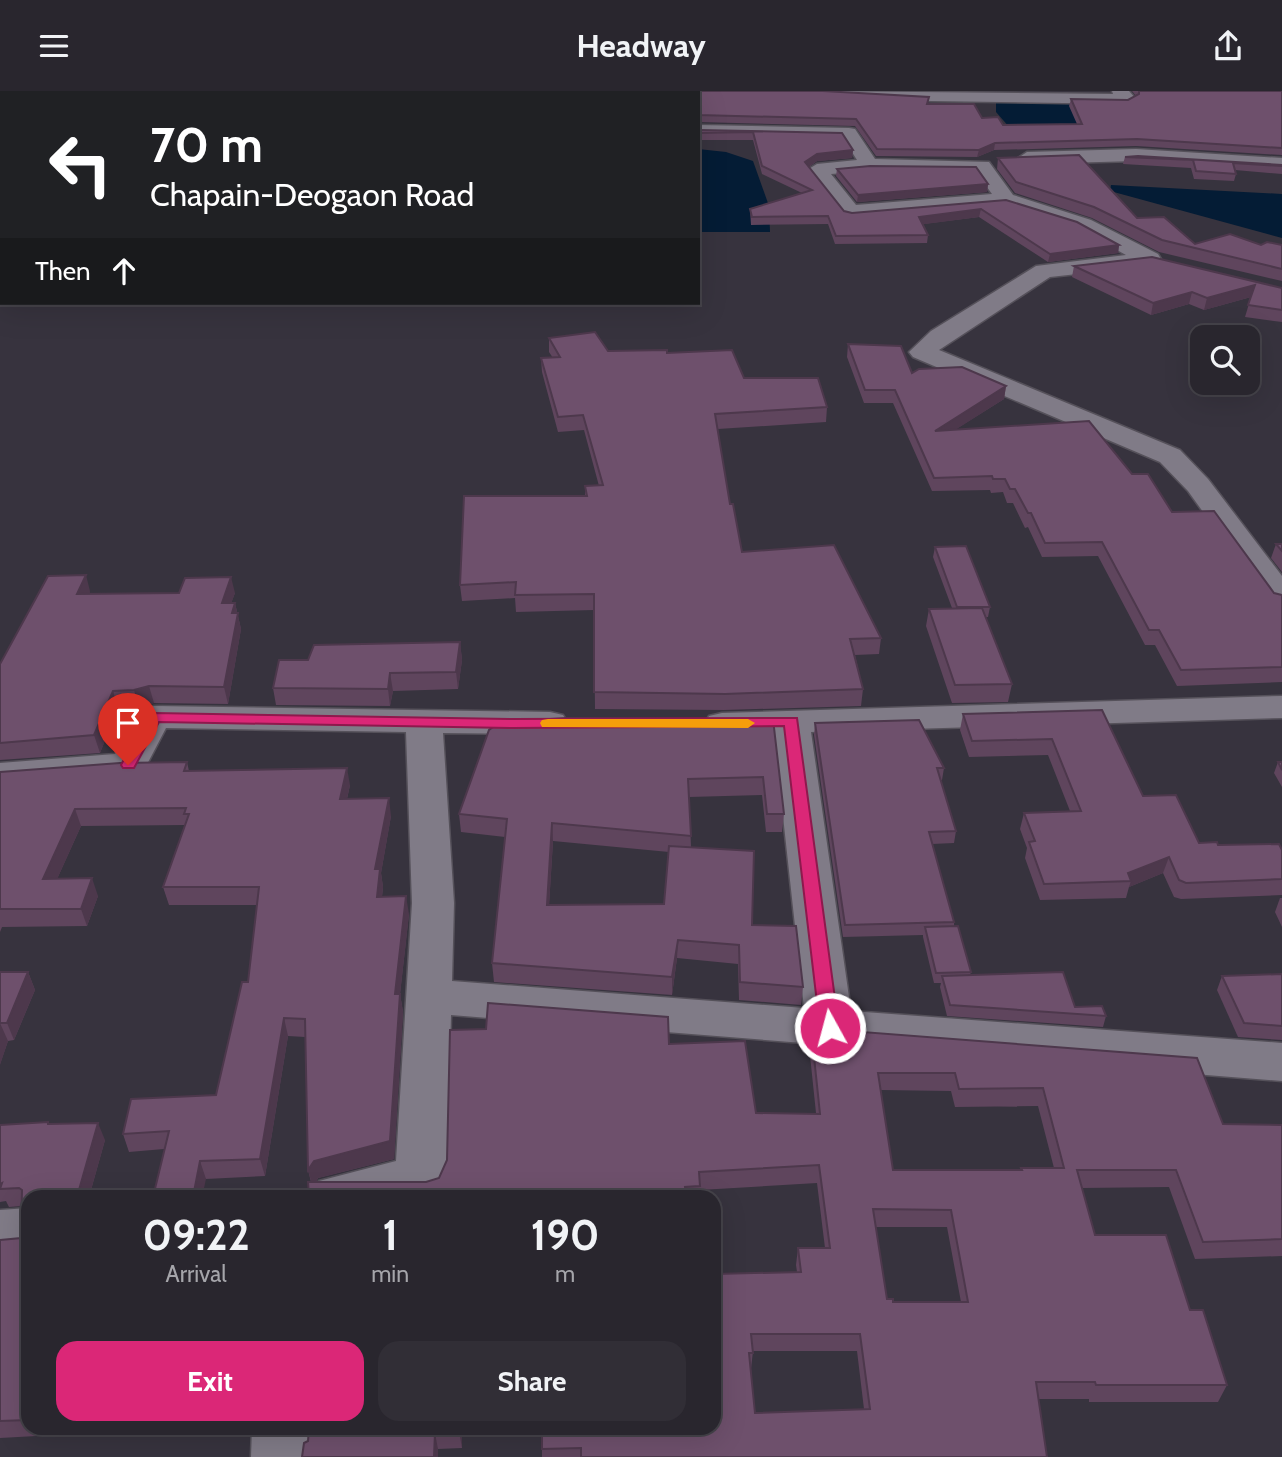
<!DOCTYPE html>
<style>
:root{--surface:#29262e;--page:#312e36;--text:#f1f3f6;--muted:#a5a5aa;--line:#45434a;--accent:#db2777}
body{margin:0;font-family:Cabin,sans-serif;background:var(--page);color:var(--text);height:100vh;display:flex;flex-direction:column;font-size:26px;white-space:nowrap}
*{box-sizing:border-box;margin:0}
p{font-size:23px;color:var(--muted)}
.icon{flex:none;width:38px;height:38px;fill:none;stroke:currentColor;stroke-width:2;stroke-linecap:round;stroke-linejoin:round}
.map{position:relative;flex:1;overflow:hidden}
.sheet{position:absolute;left:21px;top:1099px;width:700px;height:245px;display:flex;flex-direction:column;background:var(--surface);border-radius:21px;box-shadow:0 7px 28px #0002,0 0 0 2px var(--line)}
.sheet>*{flex:none}
.guide{position:absolute;left:0px;top:0px;width:700px;height:214px;box-shadow:0 7px 28px #0002,0 0 0 2px var(--line);background:#202124;color:#fff;overflow:hidden}
.tools{position:absolute;left:1190px;top:234px;display:grid;gap:14px}
.tools a{display:grid;place-items:center;width:70px;height:70px;border-radius:14px;background:var(--surface);box-shadow:0 7px 28px #0002,0 0 0 2px var(--line);font-size:35px}
.pin{position:absolute;display:grid;place-items:center;width:60px;height:60px;color:#fff;margin:-72px -30px;border-radius:50% 50% 50% 0;rotate:-45deg;box-shadow:0 0 7px #0007}
.pin .icon{rotate:45deg}
.me{position:absolute;width:77px;margin:-38px;rotate:353deg;stroke-linejoin:round;filter:drop-shadow(0 0 5px #0008)}
.turn{display:flex;align-items:center;gap:24px;height:147px;padding:0 35px;font-size:32px}
.turn .icon{width:91px;height:91px;stroke-width:2.5}
.turn b{display:block;font-size:49px;line-height:60px}
.then{display:flex;align-items:center;height:66px;padding:0 35px;background:#0003;gap:14px;font-size:26px}
.eta{display:flex;justify-content:space-evenly;align-items:center;height:119px;text-align:center}
.eta b{font-size:42px;font-weight:700;line-height:49px}
.action{display:flex;gap:14px;margin-top:auto;padding:14px 35px}
.action a{flex:1;height:80px;border-radius:21px;background:var(--accent);color:#fff;font-size:28px;font-weight:700;line-height:80px;text-align:center}
.action a+a{background:var(--page);color:var(--text)}
header{display:flex;justify-content:space-between;align-items:center;height:91px;padding:0 35px;background:var(--surface);font-size:32px;font-weight:700}
.map>svg:first-child{display:block}
.water{fill:#041c35}
.lines{fill:none;stroke-linecap:round;stroke-linejoin:round}
.minor-casing{stroke:#55515a;stroke-width:3}
.minor{fill:#807b87;fill-rule:evenodd}
.wall{fill:#5f455d;fill-rule:evenodd}
.shaded-wall{fill:#4d384c}
.building{fill:#6e506c;stroke:#4d384c;stroke-width:2;fill-rule:evenodd}
.route{fill:#db2777;stroke:#8e194d;stroke-width:2}
.slow{fill:#f59e0b}
</style>
<header><svg class="icon" aria-label="menu" viewBox="0 0 24 24"><path d="M4 6h16M4 12h16M4 18h16"/></svg>Headway<svg class="icon" aria-label="share" viewBox="0 0 24 24"><path d="M12 15V3M7 8l5-5 5 5M5 13v7h14v-7"/></svg></header>
<div class="map">
<svg width="1282" height="1366" viewBox="0 0 1282 1366">
<rect width="100%" height="100%" fill="#37333e"/>
<g class="water">
<path d="M996 9 1120 11 1099 38 1010 37 996 21Z"/>
<path d="M698 58 726 61 753 70 769 115 770 141H698Z"/>
<path d="M1111 94 1282 103V147L1110 100Z"/>
</g>
<g class="lines">
<g class="minor-casing">
<g id="minor">
<path d="M816 0 1113 3 1112 0H1129L1136 8 1127 13 931 10 824 5Z"/>
<path d="M698 34 849 37 855 38 875 68 989 71 1013 104 1091 129 1158 163 1161 168 1158 173 1150 175 1050 186 939 259 1180 359 1208 388 1282 485V517L1270 514 1188 400 1160 371 913 266 909 261 931 240 1036 175 1126 164 1077 137 1005 114 851 127 844 125 807 79 817 73 857 69 843 47 698 44ZM869 80 976 81 992 103 856 114 831 83Z"/>
<path d="M1136 58 1282 67V79L1136 70 1027 73 1018 67 1027 61Z"/>
<rect x="0" y="125" width="2" height="13"/>
<path d="M1282 605V627L811 641 851 920 1282 952V990L451 924 447 1087 439 1103 429 1106H311L319 1090 396 1070 412 812 406 641 166 637 142 683 128 686 0 696V672L115 663 141 618 154 615 550 621 563 624 568 632 563 640 550 643 443 642 454 812 452 890 804 917 774 643 722 644 709 641 704 633 709 625 722 622Z"/>
<path d="M28 1117V1163L0 1167V1119Z"/>
<path d="M252 1337H312L311 1366H251Z"/>
</g>
</g>
<use href="#minor" class="minor"/>
</g>
<g class="wall">
<path d="M292 0H823L928 13 982 27 1003 34 1077 33 1069 15 1071 8 1128 9 1136 5 1132 0H1282V64L1136 55 994 59 977 66 876 65 855 35 698 31V2H292Z"/>
<path d="M698 39 842 42 853 59 852 67 817 70 809 76 844 120 852 122 1006 109 1119 154 1118 162 1048 171 979 126 923 133 928 144 927 152 835 153 828 133 751 134 750 118 802 102 762 83 753 49H698Z"/>
<path d="M1125 66 1282 74V83L1235 79 1236 83 1234 90 1194 88 1191 77 1123 73Z"/>
<path d="M998 67 1195 153 1282 154V190L1159 161 1092 127 1015 102 997 78Z"/>
<path d="M837 78 988 93 987 101 857 111 836 85Z"/>
<path d="M1074 175 1282 197V231L1245 226 1251 206 1204 219 1189 213 1151 224 1072 186Z"/>
<path d="M549 247 608 260 667 262 744 287 827 316 826 331 718 338 730 413 742 461 881 547 879 563 855 564 863 598 861 615 724 619 595 618 594 519 516 521 515 507 462 510 460 494 585 405V395H599L584 339 558 341 542 281 541 267H553L549 261Z"/>
<path d="M848 253 912 282 1006 295 1004 308 956 338 1132 383 1172 421 1274 502 1282 504V591L1177 595 1155 554H1145L1098 465 1042 466 1028 436 1025 437 1013 412H1007L1003 401 991 402 990 399 932 400 893 312H864L847 266Z"/>
<path d="M1276 453H1282V481L1271 467Z"/>
<path d="M935 456 990 516 988 526H986L1012 593 1008 611 952 612 926 535 929 518 952 517 933 466Z"/>
<path d="M90 500 89 503 235 502 231 512H235L241 538 228 613 154 612 139 616 118 617 100 662 0 669V573Z"/>
<path d="M460 551 462 569 458 598 393 600 390 615 276 614 273 597 308 569Z"/>
<path d="M1102 619 1143 705 1199 752 1282 759V804L1181 808 1174 806 1163 782 1129 796 1126 807 1040 809 1025 767 1027 757 1020 738 1024 722 1070 720 1048 664 969 666 960 639 963 623Z"/>
<path d="M773 628 784 723 782 741H766L762 704 689 706 691 756 752 834 803 896 801 914 739 909 738 873 677 867 672 904 494 891 492 872 505 746 461 741 459 723ZM553 750 669 761 664 813 549 814Z"/>
<path d="M815 632 944 677 942 689H941L956 740 954 752 932 753 954 831V835L971 881 970 884 1106 925 1103 936 947 925 940 896 941 892H934L923 846V844L843 846 814 644Z"/>
<path d="M187 671 189 680 350 694 347 708 391 725 381 782 383 796 382 806 409 823 400 903 403 921 394 1068 318 1087 316 1091H426L439 1087 669 953 756 1022H816L809 955 811 937 1223 1033 1282 1034V1165L1195 1168 1169 1096 1082 1097 1095 1144 1190 1219 1227 1294 1218 1311H1089V1308H1038L1047 1366H542V1358L717 1332 714 1297V1183L797 1181 796 1174 798 1157H825L817 1092 700 1099V1106H309L311 1091 308 1079 305 946 288 945 265 1085 206 1088 164 1058 129 1061 123 1043 216 1004 248 891 257 814H169L163 796 185 734 81 735 57 788 98 805 87 835 2 836 0 841V681ZM881 999 951 1000 955 1016 1038 1015 1054 1077H1021L1020 1079H893ZM876 1136H947L961 1211H893L887 1208ZM753 1260H857L864 1318 755 1322 751 1278Z"/>
<path d="M1278 671H1282V696L1274 682Z"/>
<path d="M1280 807H1282V836L1275 821Z"/>
<path d="M0 881H28L35 899 14 949 8 950 0 973Z"/>
<path d="M1282 883V949L1238 946 1217 899 1222 885Z"/>
<path d="M49 1033 105 1049 89 1106H28V1337H74L73 1343 0 1347V1149L21 1147 22 1115 9 1116 6 1110 0 1111V1034Z"/>
<path d="M462 1337V1357L438 1358 308 1350Z"/>
</g>
<g class="shaded-wall">
<path d="M995 52 994 59 977 66 979 59Z"/>
<path d="M853 59 852 67 817 70 804 79 805 71 817 63Z"/>
<path d="M988 93 987 101 857 111 858 104Z"/>
<path d="M981 118 979 126 918 134 919 126Z"/>
<path d="M1119 154 1118 162 1048 171 1050 163Z"/>
<path d="M1255 194 1251 206 1204 219 1207 207Z"/>
<path d="M1192 201 1189 213 1151 224 1153 212Z"/>
<path d="M1006 295 1004 308 933 353 935 340Z"/>
<path d="M86 484 90 500 82 519 77 503Z"/>
<path d="M231 486 235 502 225 529 222 512Z"/>
<path d="M235 512 241 538 228 613 224 596 232 522Z"/>
<path d="M460 551 462 569 458 598 456 581Z"/>
<path d="M390 582 393 600 390 615 388 598Z"/>
<path d="M149 595 154 612 139 616 134 599Z"/>
<path d="M113 600 118 617 100 662 94 644Z"/>
<path d="M347 677 350 694 343 725 340 708Z"/>
<path d="M389 707 391 725 381 782 383 796 380 823 377 806 375 778Z"/>
<path d="M75 718 81 735 49 806 43 788Z"/>
<path d="M552 732 553 750 548 832 547 814Z"/>
<path d="M1169 766 1163 782 1129 796 1131 790 1128 782Z"/>
<path d="M92 787 98 805 87 835 81 818Z"/>
<path d="M406 805 409 823 400 903 403 921 394 1068 318 1087 313 1097 308 1079 395 903Z"/>
<path d="M678 849 677 867 672 904V886Z"/>
<path d="M28 881 35 899 14 949 7 932Z"/>
<path d="M284 927 288 945 265 1085 260 1068Z"/>
<path d="M0 932 8 950 0 974Z"/>
<path d="M98 1032 105 1049 89 1106H77Z"/>
<path d="M200 1070 206 1088 202 1106H193Z"/>
<path d="M459 1337H462V1357L459 1340Z"/>
<path d="M435 1342 438 1358V1366H434Z"/>
</g>
<g class="building">
<path d="M0 0H222V2H2V119L1 113H0Z"/>
<path d="M326 0H823L929 6 927 13H974L982 27 998 26 1003 34 1082 33 1071 8 1128 9 1139 3V0H1282V57L1137 48 995 52 979 59 877 58 856 28 698 24V2H352Z"/>
<path d="M698 39 842 42 853 59 817 63 805 71 844 120 852 122 1006 109 1077 131 1119 154 1050 163 981 118 919 126 928 144 836 145 828 125 752 126 750 118 812 99 762 75 753 41 698 42Z"/>
<path d="M1079 64 1137 127 1164 126 1195 153 1230 143 1261 154 1267 151 1282 154V178L1162 149 1094 116 1016 91 998 67Z"/>
<path d="M1138 65 1282 74V75L1233 72 1236 83 1196 80 1193 69 1125 66Z"/>
<path d="M870 75 976 76 988 93 858 104 837 78Z"/>
<path d="M1152 166 1282 197V219L1248 214 1255 194 1207 207 1192 201 1153 212 1074 175Z"/>
<path d="M595 241 608 260 667 259V262L732 259 744 287H818L827 316 715 323 730 413H733L742 461 834 454 881 547 850 548 863 598 725 603 594 601V503L515 504 516 491 460 494 464 405H587L585 395 603 394 583 324 558 326 541 267 560 266 549 247Z"/>
<path d="M848 253 901 255 912 282 919 278 962 276 1006 295 935 340 1089 330 1132 383H1148L1172 421 1214 420 1274 502 1282 504V576L1181 579 1159 539H1149L1102 451 1045 452 1031 422H1028L1015 398H1010L1005 388H993L992 385 934 387 895 299H865Z"/>
<path d="M1276 453H1282V460Z"/>
<path d="M966 455 990 516H957L935 456Z"/>
<path d="M86 484 77 503 179 502 185 487 231 486 222 512H235L232 522H238L224 596 149 595 134 599 113 600 94 644 0 652V573L48 485Z"/>
<path d="M982 517 1012 593 955 594 929 518Z"/>
<path d="M460 551 456 581 390 582 388 598 273 597 279 569H308L314 554Z"/>
<path d="M1102 619 1143 705 1176 704 1199 752 1217 751 1218 754 1279 753 1282 759V788L1186 792 1179 789 1169 766 1128 782 1131 790 1044 793 1029 751 1035 750 1024 722 1081 720 1052 648 972 650 963 623Z"/>
<path d="M567 627 773 628 784 723H767L763 686 688 688 691 745 552 732 547 814 664 813 669 755 754 760 752 834 796 835 803 896 740 891 739 854 678 849 672 886 492 872 507 728 459 723 489 639 500 631Z"/>
<path d="M919 629 944 677H937L956 740 929 741 954 831 845 834 815 632Z"/>
<path d="M187 671 184 680 347 677 340 708 389 707 375 778H380L377 806 406 805 395 903H400L390 1050 314 1070 308 1079 305 928 284 927 260 1068 200 1070 193 1106H153L169 1040 123 1043 131 1008 216 1004 242 891H248L259 796H163L189 723H184L186 717 75 718 43 788 92 787 81 818H0V681L120 672Z"/>
<path d="M1278 671H1282V679Z"/>
<path d="M958 835 971 881 936 882 925 836Z"/>
<path d="M0 881H28L7 932H0Z"/>
<path d="M1063 881 1075 916 1102 915 1106 925 950 914 942 885Z"/>
<path d="M1282 883V935L1244 932 1222 885Z"/>
<path d="M488 912 668 926 669 953 745 950 756 1022 820 1023 811 937 1197 967 1223 1033 1282 1034V1148L1203 1151 1176 1079H1077L1095 1144H1166L1190 1219H1203L1227 1294H1096L1095 1291H1036L1047 1366H581V1357L542 1358V1337H714V1332H719L714 1267V1183L801 1181 798 1157H830L819 1074 699 1081 700 1095 685 1096 686 1106H309L308 1091H426L439 1087 447 1069 450 939 486 938ZM878 982H955L959 998 1043 997 1064 1077H1021L1022 1079H893ZM873 1118 951 1119 968 1211H893V1208H887ZM751 1243H860L870 1318 755 1322 749 1262H753Z"/>
<path d="M48 1031V1033L98 1032 77 1106H28V1329L0 1330V1149L21 1147 22 1099 19 1097 0 1098 2 1092 0 1093V1034Z"/>
<path d="M309 1337H459V1340L435 1342 434 1366H302L304 1352 308 1350Z"/>
</g>
<path class="route" d="M154 622 513 628 797 627 839 937 836 942 830 944 823 942 820 937 784 635 513 637 159 631 134 677H123L121 674 146 626Z"/>
<path class="slow" d="M548 628H748L755 632 748 637 542 636 540 632 542 629Z"/>
</svg>
<div class="tools">
<a><svg class="icon" aria-label="search" viewBox="0 0 24 24"><circle cx="10" cy="10" r="6"/><path d="M15 15l6 6"/></svg></a>
</div>
<div class="pin" style="left:128px;top:674px;background:#d93025"><svg class="icon" aria-label="arrive" viewBox="0 0 24 24"><path d="M6 21V4h12l-3 4 3 4H6"/></svg></div>
<svg class="me" style="left:830px;top:937px" viewBox="-20 -20 40 40"><circle r="17" fill="#db2777" stroke="#fff" stroke-width="3"/><path d="M0-11L8 9 0 5-8 9z" fill="#fff"/></svg>
<div class="guide">
<div class="turn"><svg class="icon" aria-label="left" viewBox="0 0 24 24"><path d="M17 20v-9H6M10 6l-5 5 5 5"/></svg><div><b>70 m</b>Chapain-Deogaon Road</div></div>
<div class="then">Then<svg class="icon" aria-label="ahead" viewBox="0 0 24 24"><path d="M12 20V5M6 11l6-6 6 6"/></svg></div>
</div>
<section class="sheet">
<div class="eta">
<div><b>09:22</b><p>Arrival</p></div>
<div><b>1</b><p>min</p></div>
<div><b>190</b><p>m</p></div>
</div>
<div class="action"><a>Exit</a><a>Share</a></div>
</section>
</div>
